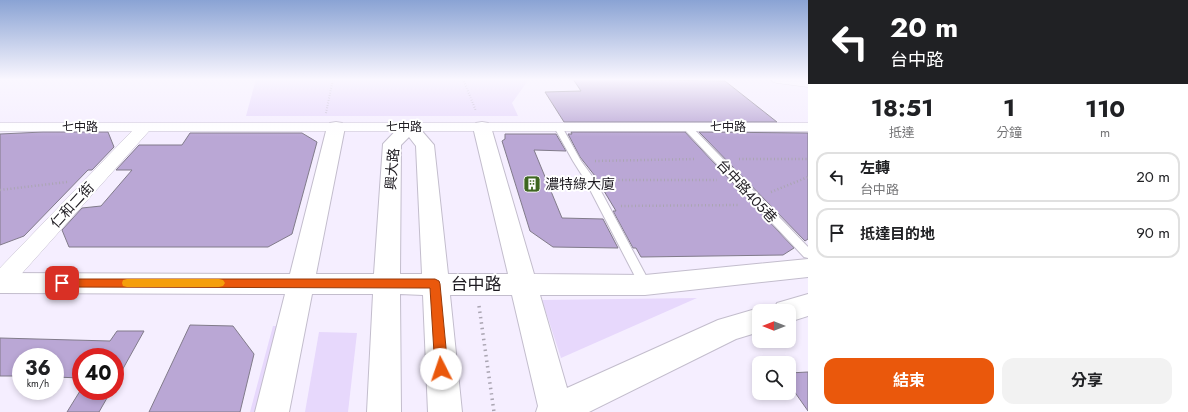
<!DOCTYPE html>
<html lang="zh-TW">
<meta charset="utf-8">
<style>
:root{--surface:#fff;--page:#f2f2f2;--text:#202124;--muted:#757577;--line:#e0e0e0;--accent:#ea580c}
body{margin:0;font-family:Jost,"Noto Sans TC",sans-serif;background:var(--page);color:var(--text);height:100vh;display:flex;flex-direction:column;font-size:15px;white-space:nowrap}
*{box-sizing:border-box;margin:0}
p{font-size:13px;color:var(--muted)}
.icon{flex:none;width:22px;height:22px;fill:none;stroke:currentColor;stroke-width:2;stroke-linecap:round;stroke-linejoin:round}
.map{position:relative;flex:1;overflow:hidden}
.drawer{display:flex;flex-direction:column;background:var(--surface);width:380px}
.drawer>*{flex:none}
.top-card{background:#202124;color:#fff;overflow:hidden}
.needle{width:26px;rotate:270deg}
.controls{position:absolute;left:752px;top:304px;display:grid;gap:8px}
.controls a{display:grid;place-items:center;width:44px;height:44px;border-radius:8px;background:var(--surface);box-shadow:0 2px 6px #0003;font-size:20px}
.speed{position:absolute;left:12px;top:348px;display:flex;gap:8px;font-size:20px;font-weight:700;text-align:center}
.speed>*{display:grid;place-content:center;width:52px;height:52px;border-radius:50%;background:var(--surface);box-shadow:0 2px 6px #0003;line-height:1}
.speed small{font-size:10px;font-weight:400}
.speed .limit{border:6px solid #d22;background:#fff;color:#111}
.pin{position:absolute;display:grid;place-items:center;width:34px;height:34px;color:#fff;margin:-17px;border-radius:8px;box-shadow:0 2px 6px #0006}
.me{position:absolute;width:44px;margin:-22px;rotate:356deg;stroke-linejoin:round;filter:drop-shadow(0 0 3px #0008)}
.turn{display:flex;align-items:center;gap:14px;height:84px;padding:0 16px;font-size:18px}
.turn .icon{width:52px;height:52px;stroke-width:2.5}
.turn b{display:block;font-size:28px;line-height:34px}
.eta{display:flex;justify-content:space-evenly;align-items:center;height:68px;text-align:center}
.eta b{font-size:24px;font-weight:700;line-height:28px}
.primary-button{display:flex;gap:8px;margin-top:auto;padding:8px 16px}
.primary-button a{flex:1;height:46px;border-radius:12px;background:var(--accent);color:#fff;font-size:16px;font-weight:700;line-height:46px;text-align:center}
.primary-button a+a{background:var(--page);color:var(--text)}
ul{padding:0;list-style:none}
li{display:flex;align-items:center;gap:12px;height:50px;margin:0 8px 6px;padding:0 8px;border:2px solid var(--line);border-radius:12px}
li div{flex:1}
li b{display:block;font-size:15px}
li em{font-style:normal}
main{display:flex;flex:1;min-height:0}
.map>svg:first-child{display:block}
.green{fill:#e7d8fc}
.building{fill:#baa7d5;stroke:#817b8a}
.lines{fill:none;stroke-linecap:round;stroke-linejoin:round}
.service-casing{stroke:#c3bdcd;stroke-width:2}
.minor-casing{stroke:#c3bdcd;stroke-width:1}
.tertiary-casing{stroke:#c3bdcd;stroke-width:2}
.path-far2{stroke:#aaa5b2;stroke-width:2;stroke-dasharray:0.5 2;stroke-linecap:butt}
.path-far1{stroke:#aaa5b2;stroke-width:2.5;stroke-dasharray:1 2.5;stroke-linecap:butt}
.path{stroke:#aaa5b2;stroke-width:3.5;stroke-dasharray:1.5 4;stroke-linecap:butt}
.service{fill:#fff;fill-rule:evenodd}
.minor{fill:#fff;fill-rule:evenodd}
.tertiary{fill:#fff;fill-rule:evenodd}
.route{fill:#ea580c;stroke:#983908}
.slow{fill:#f59e0b}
.labels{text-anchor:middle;stroke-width:4;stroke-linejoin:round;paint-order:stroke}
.far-street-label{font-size:12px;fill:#1e1b21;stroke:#fff}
.street-label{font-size:14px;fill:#1e1b21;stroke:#fff}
.poi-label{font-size:14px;fill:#1e1b21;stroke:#fff;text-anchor:start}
.near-street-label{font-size:17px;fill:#1e1b21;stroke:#fff}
</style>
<main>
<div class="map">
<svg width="808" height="412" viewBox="0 0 808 412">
<rect width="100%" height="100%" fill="#f5eeff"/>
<g class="green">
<path d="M256 79H529L512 103 518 116H246Z"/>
<path d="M697 298 561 358 542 300Z"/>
<path d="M273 326H293L273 412H250Z"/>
<path d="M319 332 357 333 348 412H305Z"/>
</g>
<g class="building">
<path d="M573 79 725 81 777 122H564L545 92 581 91Z"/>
<path d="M43 132H108L114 147 92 170H88L24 236 0 245V134Z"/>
<path d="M571 132H685L794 248 783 255 641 257 636 248H633L613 211H616L595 176 580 157 568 134H572Z"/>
<path d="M699 132 808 133V239L805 241Z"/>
<path d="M190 133H302L317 142 292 234 268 247H69L62 230 82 208 101 206 132 170H116L139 145H182Z"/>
<path d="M505 134H556L566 151 534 150 562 218 603 219 618 248 553 247 530 231 502 141 505 139Z"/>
<path d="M190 325 233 326 254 354 240 412H149Z"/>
<path d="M117 331H144L115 383V357H81V378L55 377V357H21V376H0V338L110 341Z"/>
<path d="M808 372V411L789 384V373Z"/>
<path d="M80 391H111L99 412H67Z"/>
</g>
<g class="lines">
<g class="service-casing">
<g id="service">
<path d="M555 125H561L581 161 595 180 651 285 649 288 645 290 641 288 585 180 573 161 554 127Z"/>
<path d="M684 125H690L808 247V258L804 257 684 129Z"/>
</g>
</g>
<g class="minor-casing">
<g id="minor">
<path d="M771 79H808V87L777 83 773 82Z"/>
<path d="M0 123H808V131H149L8 289 0 292V268L132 131H0Z"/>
</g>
</g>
<g class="tertiary-casing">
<g id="tertiary">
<path d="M336 122 342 123 345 127 316 274H374L383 144 403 123 409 122 415 123 434 145 448 274H508L473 127 476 123 482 122 488 123 491 127 534 274 645 275 808 259V277L645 295H540L567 388 718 320 759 308 768 311H759V332L736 339 589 412H536L538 406 512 295H450L462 412H428L423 295 400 294 401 412H367L373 294H312L289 412H255L285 294 0 293V273L290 274 327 127 330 123ZM409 137 416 146 422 274H400L401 145Z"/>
<path d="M808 294V316L789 322V311H773L777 303Z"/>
</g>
</g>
<g class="path-far2">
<path d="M463 79 476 111"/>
<path d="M326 113 333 79"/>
</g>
<g class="path-far1">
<path d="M739 159H808"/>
<path d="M595 161 696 159"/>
<path d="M608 180H717"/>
<path d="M0 190 67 182"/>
<path d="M771 192 808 177"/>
<path d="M621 206 740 205"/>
</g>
<path class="path" d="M479 306 494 412"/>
<use href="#service" class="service"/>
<use href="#minor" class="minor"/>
<use href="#tertiary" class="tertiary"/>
</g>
<linearGradient id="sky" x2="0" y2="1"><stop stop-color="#8aa3d4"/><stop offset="0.58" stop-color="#faf7ff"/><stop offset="1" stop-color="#faf7ff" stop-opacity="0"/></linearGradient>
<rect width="808" height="137" fill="url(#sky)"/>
<path class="route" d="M62 279H435L439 281 440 284 448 369 446 373 441 375 437 373 435 369 430 288 62 287 58 286 56 283 58 280Z"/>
<path class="slow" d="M127 279H219L223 280 225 283 223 286 219 287H127L123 286 122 283 123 280Z"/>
<defs>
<g id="building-square" transform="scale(0.9)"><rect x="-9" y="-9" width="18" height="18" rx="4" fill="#3e6621" stroke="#fff"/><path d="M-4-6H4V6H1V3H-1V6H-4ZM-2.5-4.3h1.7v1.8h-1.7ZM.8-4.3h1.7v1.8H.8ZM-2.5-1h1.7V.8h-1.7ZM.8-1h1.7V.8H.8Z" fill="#fff"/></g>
</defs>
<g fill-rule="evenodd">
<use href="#building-square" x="532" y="184"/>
</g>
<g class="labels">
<g class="far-street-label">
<text x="80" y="131">七中路</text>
<text x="404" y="131">七中路</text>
<text x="728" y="131">七中路</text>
</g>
<g class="street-label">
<text transform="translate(392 169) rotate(-85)" y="5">興大路</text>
<text transform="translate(747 191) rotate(47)" y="5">台中路405巷</text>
<text transform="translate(72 205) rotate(-47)" y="5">仁和二街</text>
</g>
<g class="poi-label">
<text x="545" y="189">濃特綠大廈</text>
</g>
<g class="near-street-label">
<text x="476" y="290">台中路</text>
</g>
</g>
</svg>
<div class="controls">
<a><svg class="needle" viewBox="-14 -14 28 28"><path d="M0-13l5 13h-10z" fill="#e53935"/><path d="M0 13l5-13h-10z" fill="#757577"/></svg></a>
<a><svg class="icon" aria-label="search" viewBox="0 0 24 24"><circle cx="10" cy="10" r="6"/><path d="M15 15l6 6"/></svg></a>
</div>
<div class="speed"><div>36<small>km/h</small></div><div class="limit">40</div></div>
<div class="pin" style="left:62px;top:283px;background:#d93025"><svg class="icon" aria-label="arrive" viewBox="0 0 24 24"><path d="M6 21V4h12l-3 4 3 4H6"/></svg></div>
<svg class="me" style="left:441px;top:369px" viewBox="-20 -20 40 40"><circle r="19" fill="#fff"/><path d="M0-13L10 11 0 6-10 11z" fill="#ea580c"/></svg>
</div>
<section class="drawer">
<div class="top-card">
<div class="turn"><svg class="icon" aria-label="left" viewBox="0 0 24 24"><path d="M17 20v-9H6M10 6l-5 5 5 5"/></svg><div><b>20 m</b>台中路</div></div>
</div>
<div class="eta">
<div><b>18:51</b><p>抵達</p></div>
<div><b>1</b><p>分鐘</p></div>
<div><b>110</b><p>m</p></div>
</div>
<ul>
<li><svg class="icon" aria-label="left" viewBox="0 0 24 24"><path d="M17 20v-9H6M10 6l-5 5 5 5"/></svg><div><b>左轉</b><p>台中路</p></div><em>20 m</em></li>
<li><svg class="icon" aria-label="arrive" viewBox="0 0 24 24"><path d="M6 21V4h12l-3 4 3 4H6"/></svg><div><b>抵達目的地</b></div><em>90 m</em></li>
</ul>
<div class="primary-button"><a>結束</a><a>分享</a></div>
</section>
</main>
